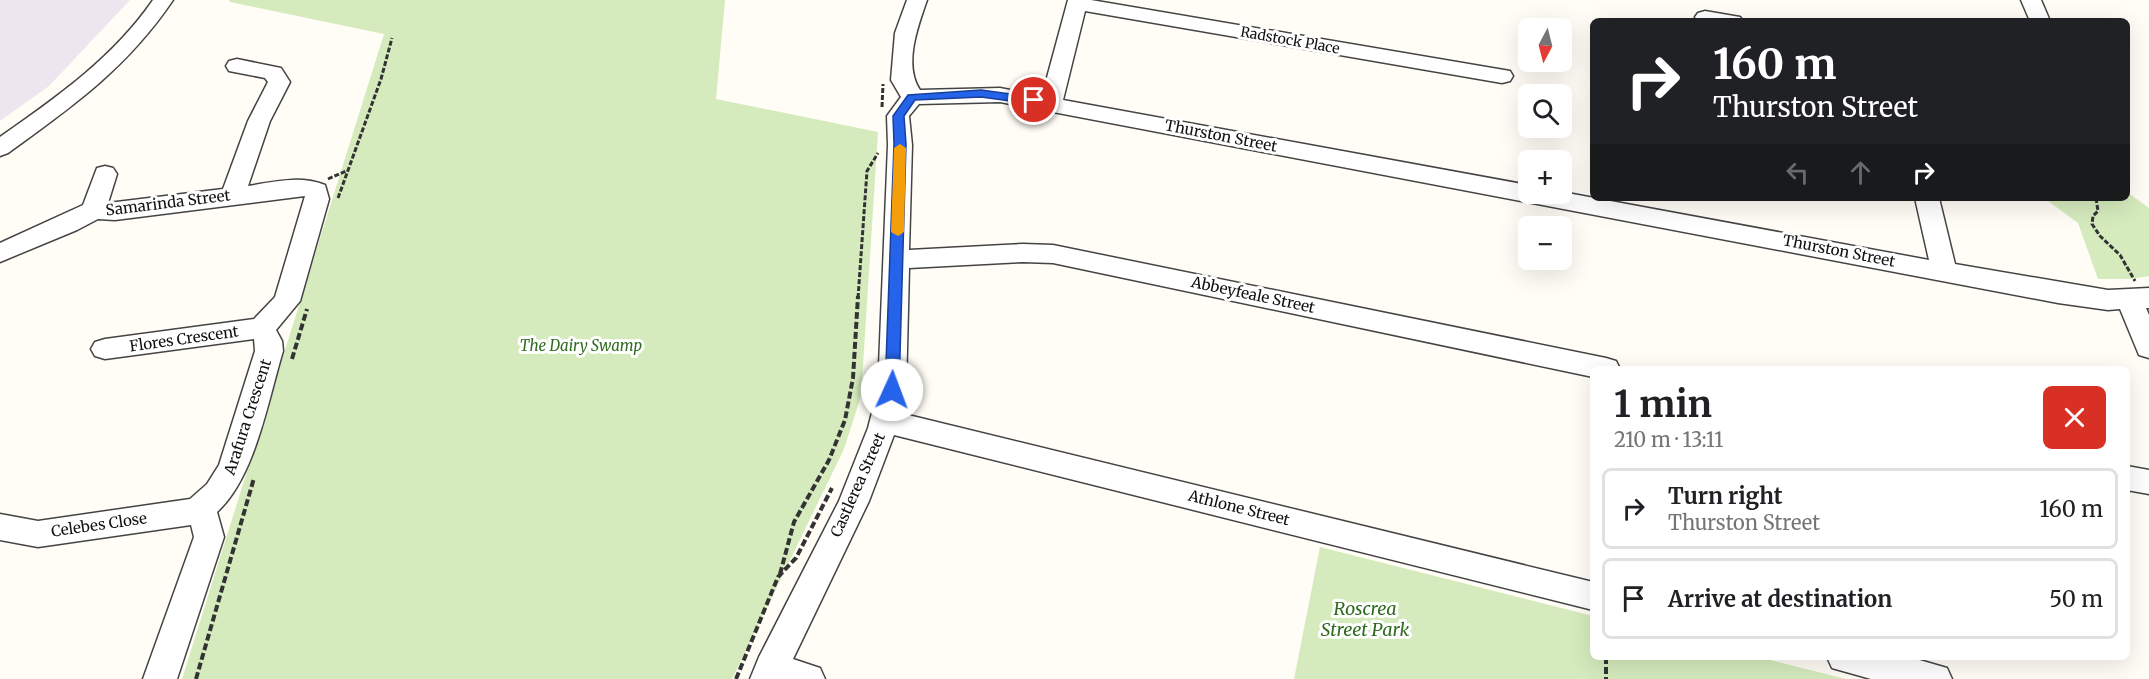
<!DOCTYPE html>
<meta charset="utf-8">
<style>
:root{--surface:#fff;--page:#f2f2f2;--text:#202124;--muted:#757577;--line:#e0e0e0}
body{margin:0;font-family:Merriweather,serif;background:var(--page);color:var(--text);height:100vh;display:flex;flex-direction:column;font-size:22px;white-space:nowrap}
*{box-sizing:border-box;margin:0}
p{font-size:20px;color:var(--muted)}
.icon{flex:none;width:33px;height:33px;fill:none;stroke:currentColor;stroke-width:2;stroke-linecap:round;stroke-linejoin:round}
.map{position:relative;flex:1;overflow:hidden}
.side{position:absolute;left:1590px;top:366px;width:540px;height:294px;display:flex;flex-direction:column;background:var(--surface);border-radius:9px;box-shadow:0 6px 24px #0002}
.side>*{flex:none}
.hud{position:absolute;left:1590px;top:18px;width:540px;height:183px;border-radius:9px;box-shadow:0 6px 24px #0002;background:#202124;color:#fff;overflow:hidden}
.needle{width:39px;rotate:187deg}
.buttons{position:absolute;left:1518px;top:18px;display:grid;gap:12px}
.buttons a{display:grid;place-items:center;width:54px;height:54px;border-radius:9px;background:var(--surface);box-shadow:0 6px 24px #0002;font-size:30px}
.pin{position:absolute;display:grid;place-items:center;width:51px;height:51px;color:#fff;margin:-26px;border:3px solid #fff;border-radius:50%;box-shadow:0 2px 6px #0007}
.me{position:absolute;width:66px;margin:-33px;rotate:2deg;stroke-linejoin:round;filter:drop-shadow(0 0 4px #0008)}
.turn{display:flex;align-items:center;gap:21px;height:126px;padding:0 24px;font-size:27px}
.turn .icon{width:78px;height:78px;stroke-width:2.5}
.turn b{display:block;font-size:42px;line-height:51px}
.lanes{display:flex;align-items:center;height:57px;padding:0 24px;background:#0003;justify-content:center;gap:30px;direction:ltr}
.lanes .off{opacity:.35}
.round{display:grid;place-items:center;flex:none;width:63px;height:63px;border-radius:9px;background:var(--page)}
.head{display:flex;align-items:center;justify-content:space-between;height:102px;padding:0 24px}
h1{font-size:36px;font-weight:700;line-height:45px}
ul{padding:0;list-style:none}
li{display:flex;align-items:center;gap:18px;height:81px;margin:0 12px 9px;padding:0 12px;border:3px solid var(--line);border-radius:9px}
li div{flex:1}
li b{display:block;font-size:22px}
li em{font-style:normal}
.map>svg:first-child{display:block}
.industrial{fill:#eee6ef}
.green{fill:#d5ebbd}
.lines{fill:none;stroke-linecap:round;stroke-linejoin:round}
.minor-casing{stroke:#444;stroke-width:3}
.path-far1{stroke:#333;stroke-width:3;stroke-dasharray:5 2;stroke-linecap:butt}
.path{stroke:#333;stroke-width:4;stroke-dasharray:7 3;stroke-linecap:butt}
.minor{fill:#fff;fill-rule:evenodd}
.route{fill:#2563eb;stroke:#184099;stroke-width:1.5}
.slow{fill:#f59e0b}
.labels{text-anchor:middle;stroke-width:6;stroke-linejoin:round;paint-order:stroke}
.far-street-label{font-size:14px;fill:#111;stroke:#fff}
.street-label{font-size:15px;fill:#111;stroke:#fff}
.park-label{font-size:15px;font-style:italic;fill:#2f6b1f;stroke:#fff}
.near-park-label{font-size:18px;font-style:italic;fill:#2f6b1f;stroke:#fff}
</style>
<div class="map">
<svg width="2149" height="679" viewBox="0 0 2149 679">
<rect width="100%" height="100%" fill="#fffdf5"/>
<path class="industrial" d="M0 0H130L49 86 0 121Z"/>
<g class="green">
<path d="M229 0H725L716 99 878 132 861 396 844 449 732 679H182L384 34 230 2Z"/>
<path d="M2127 192 2149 208V276L2130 279H2098L2078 223 2044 198H2127Z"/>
<path d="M1320 547 1593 616V657H1758L1846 679H1294Z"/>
</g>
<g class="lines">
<g class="minor-casing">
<g id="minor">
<path d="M153 0H173C127 68 73 106 8 153L0 156V137C57 97 113 58 153 0Z"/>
<path d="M907 0H927C918 26 903 65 920 90L1000 88 1042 96 1068 0H1091L1510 71 1513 76 1510 81 1502 83 1085 11 1063 100 1528 185V194H1562V192L1929 260 1915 198H1939L1955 264 2108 290 2149 288V308H2146L2149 315V358L2139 355 2120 309 2108 310 2058 303 1000 102 919 104 909 116 912 145 909 250 1023 244 1053 245 1606 358 1616 361 1620 369H1593V377L1053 263 1023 262 909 268 906 390 900 413 1593 582V610L894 435 869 501 793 659 820 668 825 679H750L759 657 839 501 868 428 878 390 888 145 887 116 901 97 891 80 895 33Z"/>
<path d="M2021 0H2041L2050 21H2030Z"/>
<path d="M1705 11 1740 17 1743 21H1697L1695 17 1698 13Z"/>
<path d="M237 59 281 68 290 82 270 121 248 186C274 182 300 175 325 185L329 199 300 301 276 330 282 341 283 351C268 400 255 478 217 512L224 537 177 679H143L194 537 191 525 38 547 0 540V514L38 521 190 499 207 484 219 465 255 351 254 339 105 359 95 356 91 349 95 342 105 339 254 319 275 297 305 196 115 220 98 219 77 230 0 262V243L83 205 97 168 105 166 113 168 117 174 108 203 223 189 248 121 268 82 265 78 229 71 226 66 229 61Z"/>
<path d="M2127 466 2149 470V494L2127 490Z"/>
<path d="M1827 657H1909L1947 668 1952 679H1871L1832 668Z"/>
</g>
</g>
<g class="path-far1">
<path d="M882 107 883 84"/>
<path d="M328 179 346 171"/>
<path d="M338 198 381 79 392 38"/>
<path d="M2096 198 2098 211 2093 216 2092 224 2100 236 2120 255 2135 281"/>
<path d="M858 298 867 171 878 153"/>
</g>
<g class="path">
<path d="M292 359 307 309"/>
<path d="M780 574 794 522 829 460 845 420 853 378 858 296"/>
<path d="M1606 657V679"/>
<path d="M196 679 254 478"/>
<path d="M736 679 778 577 796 558 832 488"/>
</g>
<use href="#minor" class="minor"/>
</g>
<path class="route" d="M981 90 1034 97 1040 100 1034 104 981 97 915 100 904 116 906 144 899 390 897 394H887L885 390 894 144 893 116 908 95Z"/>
<path class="slow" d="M900 144 906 148 904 232 898 236 891 232 894 148Z"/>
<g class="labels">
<g class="far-street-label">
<text transform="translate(1290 40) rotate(10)" y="5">Radstock Place</text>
</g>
<g class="street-label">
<text transform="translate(1221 136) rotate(11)" y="5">Thurston Street</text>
<text transform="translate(168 203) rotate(-7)" y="5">Samarinda Street</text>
<text transform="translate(1839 251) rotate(11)" y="5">Thurston Street</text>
<text transform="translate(1253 295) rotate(12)" y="5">Abbeyfeale Street</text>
<text transform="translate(184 339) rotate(-8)" y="5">Flores Crescent</text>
<text transform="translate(248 417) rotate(-72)" y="5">Arafura Crescent</text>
<text transform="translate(858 485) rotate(-66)" y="5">Castlerea Street</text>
<text transform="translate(1239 508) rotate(14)" y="5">Athlone Street</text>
<text transform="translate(99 525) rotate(-8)" y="5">Celebes Close</text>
</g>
<g class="park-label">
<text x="581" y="351">The Dairy Swamp</text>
</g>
<g class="near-park-label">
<text x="1365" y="615">Roscrea<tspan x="1365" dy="21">Street Park</tspan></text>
</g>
</g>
</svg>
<div class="buttons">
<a><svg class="needle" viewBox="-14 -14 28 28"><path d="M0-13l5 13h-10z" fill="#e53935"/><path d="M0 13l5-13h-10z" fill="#757577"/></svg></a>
<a><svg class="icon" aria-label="search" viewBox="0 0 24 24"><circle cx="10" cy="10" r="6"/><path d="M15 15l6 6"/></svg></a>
<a>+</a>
<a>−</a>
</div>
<div class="pin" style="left:1034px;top:100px;background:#d93025"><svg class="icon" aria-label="arrive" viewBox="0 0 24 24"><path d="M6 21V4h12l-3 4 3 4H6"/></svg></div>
<svg class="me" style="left:892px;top:390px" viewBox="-20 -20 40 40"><circle r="19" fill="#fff"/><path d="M0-13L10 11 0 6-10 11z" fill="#2563eb"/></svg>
<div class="hud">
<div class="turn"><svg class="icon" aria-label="right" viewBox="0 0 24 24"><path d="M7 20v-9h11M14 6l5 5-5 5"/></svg><div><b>160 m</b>Thurston Street</div></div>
<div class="lanes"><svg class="icon off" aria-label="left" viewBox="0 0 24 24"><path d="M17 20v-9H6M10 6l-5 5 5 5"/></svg><svg class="icon off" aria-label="ahead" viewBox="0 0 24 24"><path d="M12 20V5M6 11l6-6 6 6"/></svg><svg class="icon" aria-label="right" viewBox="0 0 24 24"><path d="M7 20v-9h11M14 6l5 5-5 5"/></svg></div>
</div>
<section class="side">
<div class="head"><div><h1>1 min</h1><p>210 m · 13:11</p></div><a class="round" style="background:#d93025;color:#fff"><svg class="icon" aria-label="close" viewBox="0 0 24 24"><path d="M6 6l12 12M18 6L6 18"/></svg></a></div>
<ul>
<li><svg class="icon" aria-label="right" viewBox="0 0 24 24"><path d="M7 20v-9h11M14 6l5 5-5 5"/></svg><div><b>Turn right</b><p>Thurston Street</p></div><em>160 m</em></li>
<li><svg class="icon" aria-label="arrive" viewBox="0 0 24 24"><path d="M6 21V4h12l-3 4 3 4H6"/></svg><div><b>Arrive at destination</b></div><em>50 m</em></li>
</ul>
</section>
</div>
